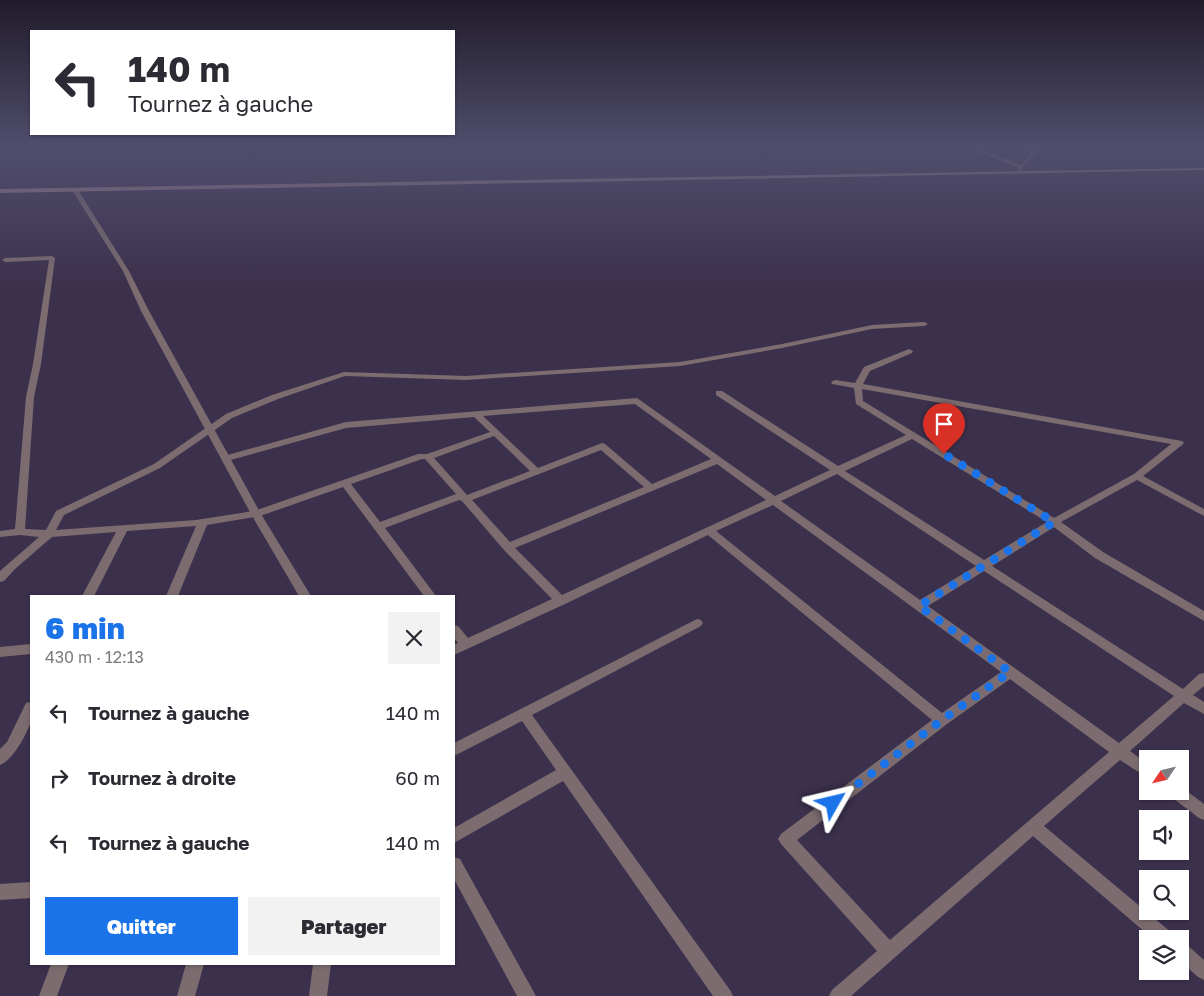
<!DOCTYPE html>
<html lang="fr">
<meta charset="utf-8">
<style>
:root{--surface:#fff;--page:#f2f2f3;--text:#2b2b33;--muted:#7c7c81;--accent:#1a73e8}
body{margin:0;font-family:"Golos Text",sans-serif;background:var(--page);color:var(--text);height:100vh;display:flex;flex-direction:column;font-size:19px;white-space:nowrap}
*{box-sizing:border-box;margin:0}
p{font-size:16px;color:var(--muted)}
.icon{flex:none;width:28px;height:28px;fill:none;stroke:currentColor;stroke-width:2;stroke-linecap:round;stroke-linejoin:round}
.map{position:relative;flex:1;overflow:hidden}
.details{position:absolute;left:30px;top:595px;width:425px;height:370px;display:flex;flex-direction:column;background:var(--surface);border-radius:0px;box-shadow:0 1px 4px #0004}
.details>*{flex:none}
.guide{position:absolute;left:30px;top:30px;width:425px;height:105px;border-radius:0px;box-shadow:0 1px 4px #0004;background:#fff;color:var(--text);overflow:hidden}
.needle{width:32px;rotate:235deg}
.fabs{position:absolute;left:1139px;top:750px;display:grid;gap:10px}
.fabs a{display:grid;place-items:center;width:50px;height:50px;border-radius:0px;background:var(--surface);box-shadow:0 1px 4px #0004;font-size:25px}
.pin{position:absolute;display:grid;place-items:center;width:42px;height:42px;color:#fff;margin:-51px -21px;border-radius:50% 50% 50% 0;rotate:-45deg;box-shadow:0 0 5px #0007}
.pin .icon{rotate:45deg}
.me{position:absolute;width:55px;margin:-28px;rotate:53deg;stroke-linejoin:round;filter:drop-shadow(0 0 4px #0008)}
.turn{display:flex;align-items:center;gap:18px;height:105px;padding:0 15px;font-size:22px}
.turn .icon{width:65px;height:65px;stroke-width:2.5}
.turn b{display:block;font-size:35px;line-height:42px}
.round{display:grid;place-items:center;flex:none;width:52px;height:52px;border-radius:0px;background:var(--page)}
.summary{display:flex;align-items:center;justify-content:space-between;height:85px;padding:0 15px}
h1{font-size:30px;font-weight:800;line-height:38px;color:var(--accent)}
.button{display:flex;gap:10px;margin-top:auto;padding:10px 15px}
.button a{flex:1;height:58px;border-radius:0px;background:var(--accent);color:#fff;font-size:20px;font-weight:800;line-height:58px;text-align:center}
.button a+a{background:var(--page);color:var(--text)}
ul{padding:0;list-style:none}
li{display:flex;align-items:center;gap:15px;height:65px;padding:0 15px}
li div{flex:1}
li b{display:block;font-size:19px}
li em{font-style:normal}
.map>svg:first-child{display:block}
.lines{fill:none;stroke-linecap:round;stroke-linejoin:round}
.minor{fill:#7c6c6f;fill-rule:evenodd}
.tertiary{fill:#7c6c6f;fill-rule:evenodd}
.secondary{fill:#a3888e;fill-rule:evenodd}
.route{stroke:#1a73e8;stroke-width:9;stroke-dasharray:0 16.2}
</style>
<div class="map">
<svg width="1204" height="996" viewBox="0 0 1204 996">
<rect width="100%" height="100%" fill="#3c314d"/>
<g class="lines">
<g class="minor">
<path d="M967 147H974L1021 165 1030 154 1019 147H1025L1033 152 1036 147H1041L1018 173 1016 172 1019 168Z"/>
<path d="M52 256 55 258 41 364 34 397 25 529 46 530 56 511 154 464 226 414 272 395 344 372 466 376 680 362 782 344 872 325 924 322 928 324 924 326 872 329 782 348 680 366 466 380 345 376 278 399 232 418 160 468 64 515 56 530 196 520 254 511 418 454H427L490 432 474 417 346 428 227 461 222 458 224 456 346 422 637 398 775 496 830 470 716 395V391H722L838 466 906 435 856 404 854 388 832 384 831 382 835 380 855 383 864 367 909 349 913 351 912 353 870 371 863 384 1182 441 1184 443 1182 445 1143 476 1204 509V516L1137 480 1061 522 1103 552 1204 611V621L1095 558 1054 527 992 566 1183 689 1199 674 1204 673V686L1193 695 1204 702V714L1184 703 1130 751 1148 764V778L1120 760 1044 826 1172 933 1174 939H1153L1033 836 851 996H829L832 990 877 951 781 844 778 839 781 834 932 720 708 535 565 604 454 655V645L458 643 454 638V625L458 626 468 638 552 599 504 550 462 501 459 500 385 528 436 596H424L343 487 260 516 207 525 178 596H166L196 526 127 531 94 596H82L116 532 52 537 15 569 4 581 0 582V571L39 537 20 535 0 537V531L15 529 26 397 33 364 49 260 5 262 2 260 5 258ZM862 389 1171 444 1134 474 1054 518 863 401ZM635 404 711 459 652 484 605 444 602 443 538 468 483 416ZM494 436 530 471 467 495 434 458ZM912 439 1047 522 984 560 845 471ZM601 450 644 487 510 542 472 500ZM422 459H425L456 494 380 522 351 484ZM717 464 766 500 562 595 515 548ZM837 474 976 566 920 600 781 501ZM773 505 1001 672 942 713 716 531ZM984 571 1174 696 1119 743 928 606ZM1010 679 1109 752 890 940 797 840 947 724Z"/>
<path d="M697 619 701 620 703 623 701 626 532 715 730 990 733 996H713L563 781 454 843V828L556 770 522 721 454 756V743Z"/>
<path d="M31 644V654L0 657V647Z"/>
<path d="M31 702C31 707 32 715 31 721 27 734 13 760 0 765V749L7 742 26 703Z"/>
<path d="M1180 786 1204 804V820L1199 818 1170 796 1168 791H1180Z"/>
<path d="M31 882V898L0 900V884Z"/>
<path d="M1180 941 1186 944 1204 960V980L1198 977 1180 961Z"/>
<path d="M51 964H69L57 996H39Z"/>
<path d="M186 964H204L195 996H177Z"/>
<path d="M313 964H331L327 996H309Z"/>
</g>
<g class="tertiary">
<path d="M75 188 78 190 129 271 149 311 261 514 311 596H299L251 514 141 311 123 271 72 190Z"/>
<path d="M454 857 460 859 536 996H517L454 879Z"/>
</g>
<path class="secondary" d="M1204 168V170L0 193V189Z"/>
</g>
<linearGradient id="sky" x2="0" y2="1"><stop stop-color="#211b2a"/><stop offset="0.51" stop-color="#504e6d"/><stop offset="1" stop-color="#504e6d" stop-opacity="0"/></linearGradient>
<rect width="1204" height="287" fill="url(#sky)"/>
<g class="lines">
<path class="route" d="M833 803 942 720 1010 672 919 606 1054 522 944 454"/>
</g>
</svg>
<div class="fabs">
<a><svg class="needle" viewBox="-14 -14 28 28"><path d="M0-13l5 13h-10z" fill="#e53935"/><path d="M0 13l5-13h-10z" fill="#7c7c81"/></svg></a>
<a><svg class="icon" aria-label="sound" viewBox="0 0 24 24"><path d="M4 9h4l5-4v14l-5-4H4zM17 9q2 3 0 6"/></svg></a>
<a><svg class="icon" aria-label="search" viewBox="0 0 24 24"><circle cx="10" cy="10" r="6"/><path d="M15 15l6 6"/></svg></a>
<a><svg class="icon" aria-label="layers" viewBox="0 0 24 24"><path d="M12 4l9 5-9 5-9-5zM3 14l9 5 9-5"/></svg></a>
</div>
<div class="pin" style="left:944px;top:454px;background:#d93025"><svg class="icon" aria-label="arrive" viewBox="0 0 24 24"><path d="M6 21V4h12l-3 4 3 4H6"/></svg></div>
<svg class="me" style="left:833px;top:803px" viewBox="-20 -20 40 40"><path d="M0-17L14 15 0 8-14 15z" fill="#1a73e8" stroke="#fff" stroke-width="4"/></svg>
<div class="guide">
<div class="turn"><svg class="icon" aria-label="left" viewBox="0 0 24 24"><path d="M17 20v-9H6M10 6l-5 5 5 5"/></svg><div><b>140 m</b>Tournez à gauche</div></div>
</div>
<section class="details">
<div class="summary"><div><h1>6 min</h1><p>430 m · 12:13</p></div><a class="round"><svg class="icon" aria-label="close" viewBox="0 0 24 24"><path d="M6 6l12 12M18 6L6 18"/></svg></a></div>
<ul>
<li><svg class="icon" aria-label="left" viewBox="0 0 24 24"><path d="M17 20v-9H6M10 6l-5 5 5 5"/></svg><div><b>Tournez à gauche</b></div><em>140 m</em></li>
<li><svg class="icon" aria-label="right" viewBox="0 0 24 24"><path d="M7 20v-9h11M14 6l5 5-5 5"/></svg><div><b>Tournez à droite</b></div><em>60 m</em></li>
<li><svg class="icon" aria-label="left" viewBox="0 0 24 24"><path d="M17 20v-9H6M10 6l-5 5 5 5"/></svg><div><b>Tournez à gauche</b></div><em>140 m</em></li>
</ul>
<div class="button"><a>Quitter</a><a>Partager</a></div>
</section>
</div>
